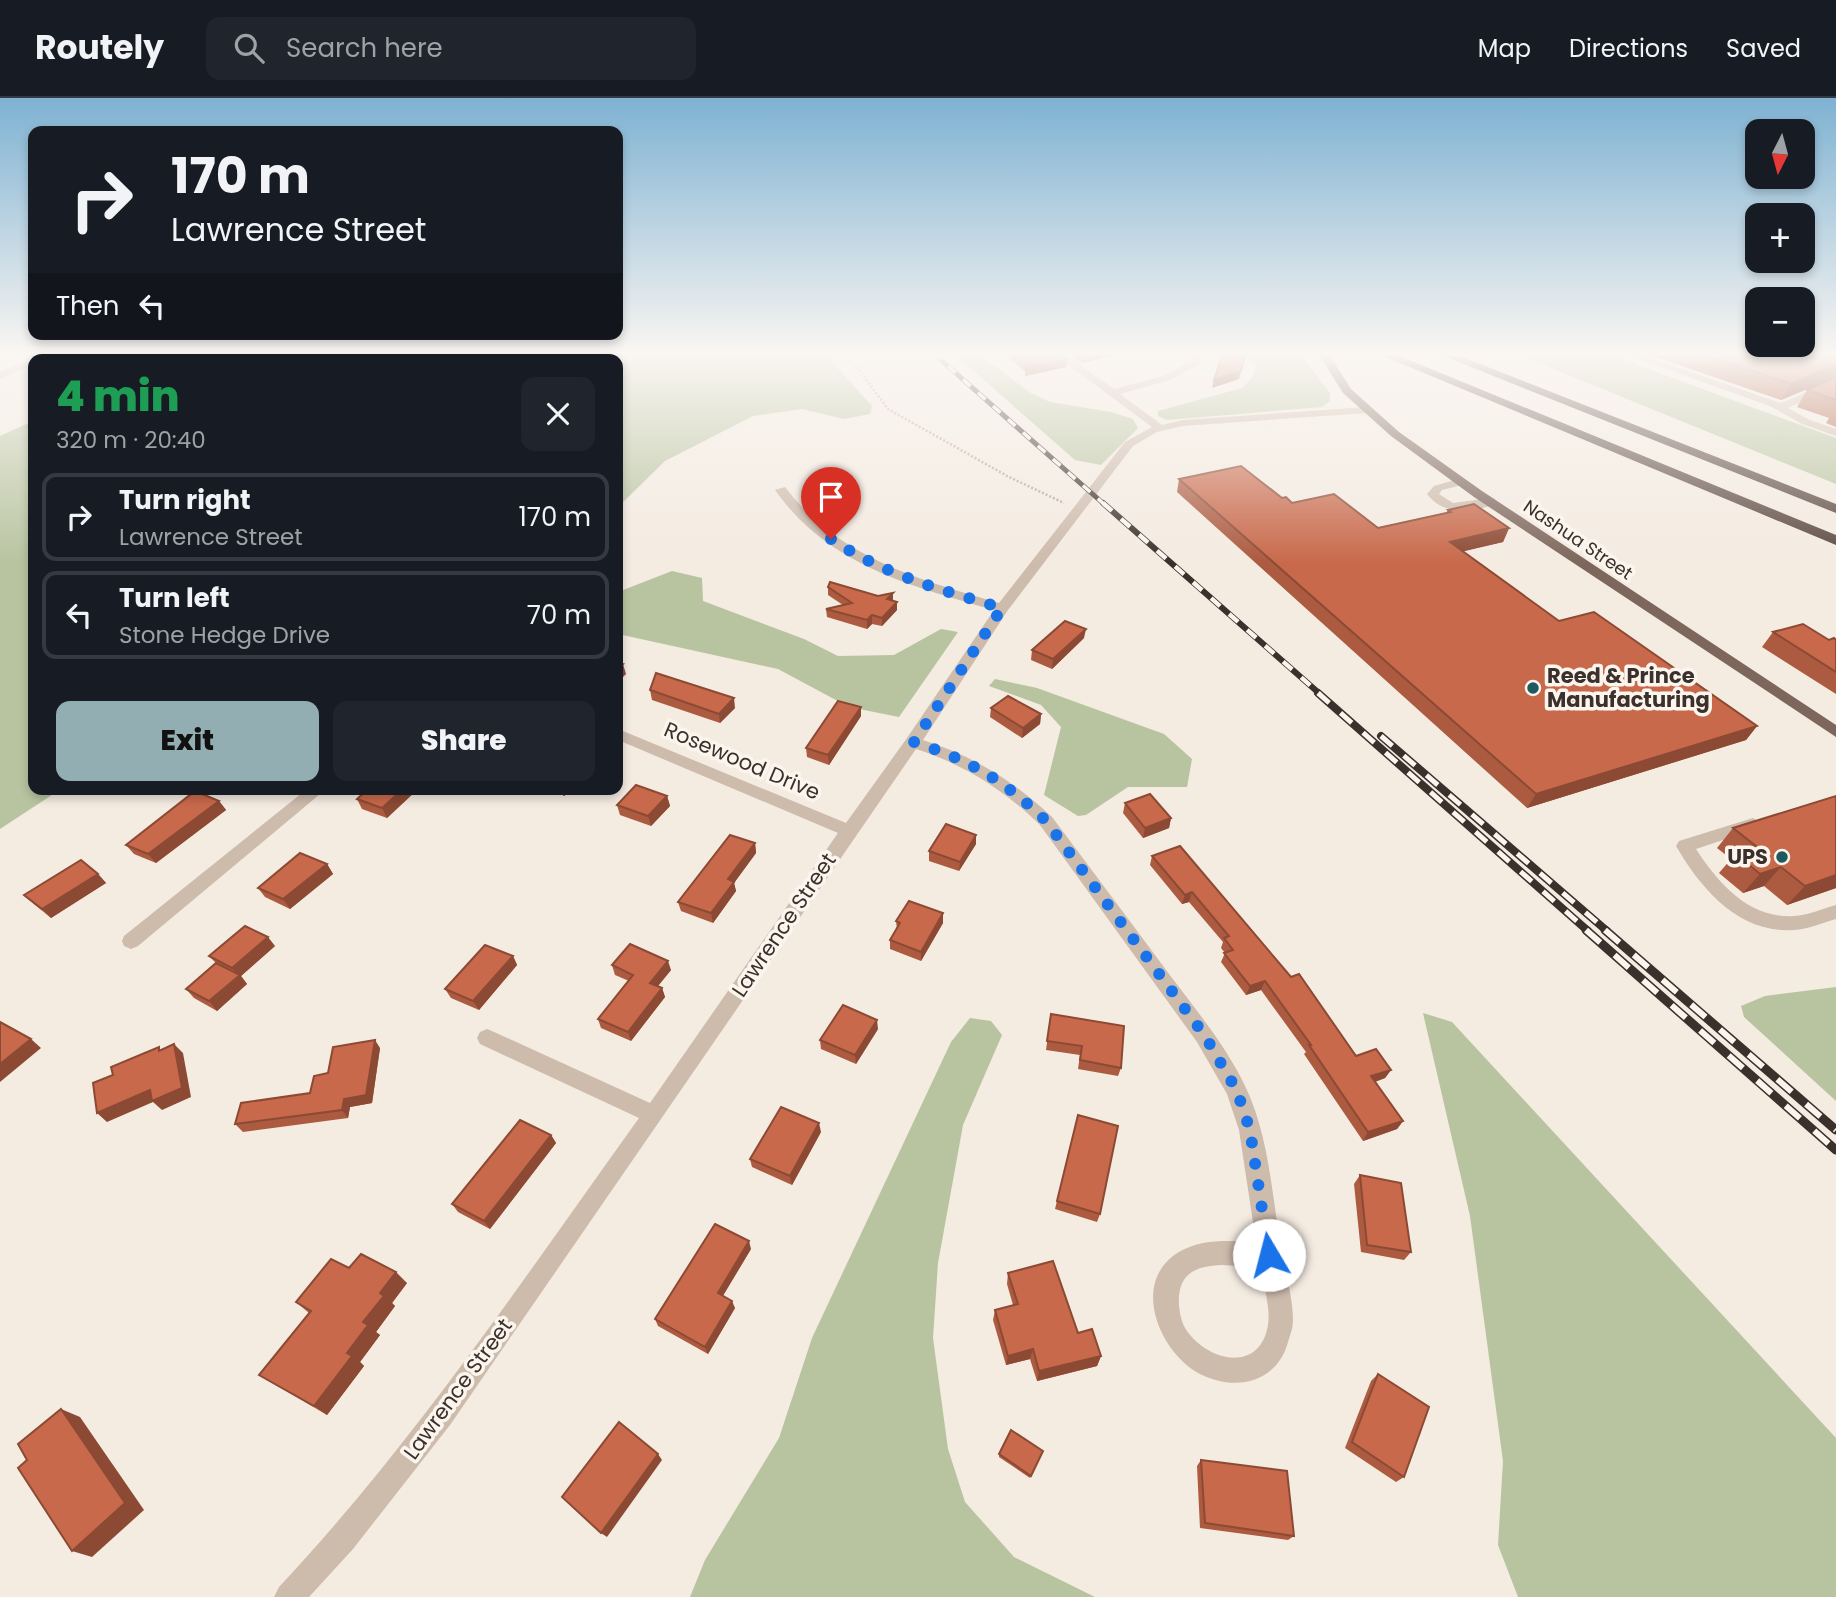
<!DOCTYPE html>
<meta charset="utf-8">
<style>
:root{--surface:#171b24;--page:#20242c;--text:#f1f3f6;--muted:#9ea1a6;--line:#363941;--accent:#92aeb2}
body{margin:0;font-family:Poppins,sans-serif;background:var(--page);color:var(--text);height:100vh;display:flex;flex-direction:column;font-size:26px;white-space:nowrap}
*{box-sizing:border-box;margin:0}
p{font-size:23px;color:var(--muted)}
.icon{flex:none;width:38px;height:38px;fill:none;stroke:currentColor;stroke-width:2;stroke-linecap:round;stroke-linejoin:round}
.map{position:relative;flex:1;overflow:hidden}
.side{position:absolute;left:28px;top:256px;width:595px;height:441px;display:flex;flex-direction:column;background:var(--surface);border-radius:14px;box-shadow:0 4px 10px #0003}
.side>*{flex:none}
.guide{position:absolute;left:28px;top:28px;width:595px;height:214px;border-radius:14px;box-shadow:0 4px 10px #0003;background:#171b24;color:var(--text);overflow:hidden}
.needle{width:46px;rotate:186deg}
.fabs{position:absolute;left:1745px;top:21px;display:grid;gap:14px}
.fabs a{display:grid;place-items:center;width:70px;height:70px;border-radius:14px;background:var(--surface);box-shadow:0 4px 10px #0003;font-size:35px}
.pin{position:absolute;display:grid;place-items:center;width:60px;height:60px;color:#fff;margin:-72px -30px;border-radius:50% 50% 50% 0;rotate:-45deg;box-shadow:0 0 7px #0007}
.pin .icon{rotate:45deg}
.me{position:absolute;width:77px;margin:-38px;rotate:352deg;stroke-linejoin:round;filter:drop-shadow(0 0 5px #0008)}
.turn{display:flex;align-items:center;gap:24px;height:147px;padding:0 28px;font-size:32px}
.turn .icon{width:91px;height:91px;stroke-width:2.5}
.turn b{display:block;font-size:49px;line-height:60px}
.then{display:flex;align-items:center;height:66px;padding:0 28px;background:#0003;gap:14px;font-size:26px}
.round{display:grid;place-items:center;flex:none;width:74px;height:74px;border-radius:14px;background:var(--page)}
.overview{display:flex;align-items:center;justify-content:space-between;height:119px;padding:0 28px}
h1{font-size:42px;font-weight:800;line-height:52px;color:#1e9e55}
.cta{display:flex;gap:14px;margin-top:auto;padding:14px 28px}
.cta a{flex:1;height:80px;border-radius:14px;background:var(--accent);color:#111;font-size:28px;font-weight:800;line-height:80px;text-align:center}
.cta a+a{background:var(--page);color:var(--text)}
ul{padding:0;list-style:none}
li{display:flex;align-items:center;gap:21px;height:88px;margin:0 14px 10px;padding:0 14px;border:4px solid var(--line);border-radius:14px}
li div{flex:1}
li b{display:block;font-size:26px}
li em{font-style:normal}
header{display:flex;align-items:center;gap:42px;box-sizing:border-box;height:98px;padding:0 35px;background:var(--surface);border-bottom:2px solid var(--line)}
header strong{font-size:33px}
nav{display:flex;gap:38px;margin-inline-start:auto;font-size:24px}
.search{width:490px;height:63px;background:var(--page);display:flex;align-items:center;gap:18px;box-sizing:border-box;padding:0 24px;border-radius:14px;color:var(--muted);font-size:26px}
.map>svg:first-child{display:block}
.green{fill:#b8c4a0}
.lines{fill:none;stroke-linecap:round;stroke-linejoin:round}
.path{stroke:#b9a596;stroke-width:2.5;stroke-dasharray:2 2;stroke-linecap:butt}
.minor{fill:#cdbbac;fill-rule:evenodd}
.major{fill:#7d675c;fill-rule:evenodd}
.highway{fill:#5c4a42;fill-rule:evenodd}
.rail-far3-casing{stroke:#3b302b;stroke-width:5}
.rail-far2-casing{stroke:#3b302b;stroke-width:6}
.rail-far1-casing{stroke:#3b302b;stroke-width:8}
.rail-casing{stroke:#3b302b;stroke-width:9}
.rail-far3{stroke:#fbf5ee;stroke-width:3.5;stroke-dasharray:10;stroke-linecap:butt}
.rail-far2{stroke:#fbf5ee;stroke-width:4.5;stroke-dasharray:12;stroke-linecap:butt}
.rail-far1{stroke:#fbf5ee;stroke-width:5;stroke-dasharray:15;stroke-linecap:butt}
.rail{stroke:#fbf5ee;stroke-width:6;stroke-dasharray:19;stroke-linecap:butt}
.wall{fill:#ac5a40}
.shaded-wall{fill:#8c4a34}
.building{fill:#c8694b;stroke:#8c4a34;stroke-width:2}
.route{stroke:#1a73e8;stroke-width:12;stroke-dasharray:0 21.6}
.poi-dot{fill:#1f5a5e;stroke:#fbf5ee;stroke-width:2.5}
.labels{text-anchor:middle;stroke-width:7;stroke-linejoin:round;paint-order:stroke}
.far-street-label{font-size:18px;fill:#3b302b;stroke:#fbf5ee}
.poi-label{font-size:21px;font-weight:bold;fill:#3b302b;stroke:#fbf5ee;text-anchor:start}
.street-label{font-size:21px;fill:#3b302b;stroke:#fbf5ee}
</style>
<header>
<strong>Routely</strong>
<div class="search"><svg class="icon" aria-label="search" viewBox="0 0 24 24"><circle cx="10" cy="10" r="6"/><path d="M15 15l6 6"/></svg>Search here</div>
<nav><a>Map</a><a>Directions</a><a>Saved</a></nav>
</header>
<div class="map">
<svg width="1836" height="1499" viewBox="0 0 1836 1499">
<rect width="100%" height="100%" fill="#f4ebe1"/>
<g class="green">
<path d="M177 255H829L826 257 872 308 870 316 844 321 802 311 753 318 665 363 618 409V261H164Z"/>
<path d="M953 255H978L1029 294 1050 304 1111 314 1133 321 1138 330 1101 367 1075 362Z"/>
<path d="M1229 255H1300L1330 295V303L1322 309 1167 322 1158 318V313L1242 290 1252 280 1256 268 1246 258Z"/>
<path d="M1514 255H1605L1836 340V386Z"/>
<path d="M33 323V691H61L0 731V338Z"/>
<path d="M672 473 702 480 703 503 804 541 838 558 894 557 941 531 958 534 899 619 849 609 778 571 618 536V494Z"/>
<path d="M995 581 1037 590 1164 636 1192 661 1187 689H1128L1086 717 1078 718 1044 697 1061 629 1041 607 989 588Z"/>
<path d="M1836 889V1003L1744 919 1741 908 1765 898Z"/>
<path d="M1423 915 1452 924 1836 1340V1499H1518L1498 1447 1503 1363 1470 1118Z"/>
<path d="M970 920 991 923 1002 937 963 1027 938 1165 933 1240 948 1351 965 1404 1014 1459 1095 1499H690L705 1462 779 1340 812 1240 951 944Z"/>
</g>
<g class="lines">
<path class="path" d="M842 255 859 272 888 311 1009 379 1064 405"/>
<g class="minor">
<path d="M44 255H56L46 261H33V267L0 281V274Z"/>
<path d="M1052 255H1063L1114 291 1163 278 1192 263 1194 255H1204L1200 266 1170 282 1120 296 1162 327 1183 322 1367 309 1372 312 1367 315 1183 328 1157 334 1133 348 1008 512 923 642C973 658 1014 683 1052 719 1091 771 1130 823 1169 876 1196 912 1227 949 1246 990 1269 1039 1272 1097 1281 1150 1285 1174 1293 1199 1293 1223 1293 1230 1290 1237 1288 1244 1277 1285 1235 1294 1200 1276 1160 1255 1129 1184 1179 1154 1203 1140 1230 1143 1256 1144L1239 1032 1227 996 1197 944 1040 727C1004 692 965 667 916 651L450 1327 353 1451 309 1499H274L279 1489C414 1345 524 1180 639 1020L480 946 477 940 480 934 487 931 494 934 650 1005 838 735 618 642V631L846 725 907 640 994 512C910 488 828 467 775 392L785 389C839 460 917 481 999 505L1125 344 1152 329ZM1222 1167 1260 1169C1263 1186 1271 1210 1268 1227 1260 1275 1209 1264 1187 1233 1182 1226 1180 1217 1179 1208 1177 1177 1193 1168 1222 1167Z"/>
<path d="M1622 255H1636L1781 305 1836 281V288L1788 310 1810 322 1836 331V338L1802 326 1772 309Z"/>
<path d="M1462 380 1468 384 1466 386 1442 392 1439 396 1453 405 1491 400 1495 401V407C1470 413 1445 419 1427 396L1434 388Z"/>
<path d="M307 691H326L138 848 131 851 124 848 122 843 124 838Z"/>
<path d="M1753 720 1762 726 1759 730 1696 751C1718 785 1749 821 1794 818 1808 817 1822 811 1836 807V821C1822 825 1808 831 1794 832 1739 836 1701 791 1676 748L1679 743Z"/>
</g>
<path class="major" d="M1318 255H1328L1351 291 1399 334 1482 393 1836 627V639L1474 399 1391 338 1343 295Z"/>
<g class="highway">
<path d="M1376 255H1392L1836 437V447Z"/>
<path d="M1436 255H1452L1836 406V415Z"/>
</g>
<g class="rail-far3-casing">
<path id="rail-far3" d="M933 255 1105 407"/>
</g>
<g class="rail-far2-casing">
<path id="rail-far2" d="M1103 405 1320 596"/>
</g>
<g class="rail-far1-casing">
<g id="rail-far1">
<path d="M1318 595 1588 833"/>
<path d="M1381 638 1607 833"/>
</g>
</g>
<g class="rail-casing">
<g id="rail">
<path d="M1586 832 1836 1052"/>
<path d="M1605 832 1836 1032"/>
</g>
</g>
<use href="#rail-far3" class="rail-far3"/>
<use href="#rail-far2" class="rail-far2"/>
<use href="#rail-far1" class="rail-far1"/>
<use href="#rail" class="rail"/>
</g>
<g class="wall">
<path d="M1003 255H1059L1067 261 1066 269 1025 278V273Z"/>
<path d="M1067 255H1122L1082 265Z"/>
<path d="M1644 255H1836V279L1781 302Z"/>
<path d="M1836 279V329L1826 325 1829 320 1797 309 1807 292Z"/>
<path d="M1179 381 1292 405 1378 430 1446 415 1448 412 1509 430 1503 444 1463 453 1559 523 1757 628 1746 642 1527 710 1177 394Z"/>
<path d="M828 489 878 498 893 495V503L897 512 882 528 872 526 867 531 827 519 826 511 843 507 828 497Z"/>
<path d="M1773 534 1829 542H1836V596L1762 549Z"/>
<path d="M1084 540 1052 571 1031 562 1032 552Z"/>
<path d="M650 592 735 610 720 625 652 602Z"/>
<path d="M991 610 1041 616 1040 626 1022 640 990 619Z"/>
<path d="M861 618 829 667 807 659 806 650Z"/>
<path d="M368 691H418L387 720 362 711 357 701Z"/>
<path d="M554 691H574L564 698Z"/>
<path d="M667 698 670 708 651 728 620 717 617 707Z"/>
<path d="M1836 698V790L1787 807 1764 788 1743 795 1719 775 1731 761 1717 750 1733 730Z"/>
<path d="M219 703 226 712 156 765 134 756 126 747Z"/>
<path d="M1125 705 1171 720 1169 730 1143 740 1123 715Z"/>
<path d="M976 737V746L959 773 929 763V753Z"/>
<path d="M755 745 756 755 734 785 736 793 713 825 681 813 678 804Z"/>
<path d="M1180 748 1356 958 1391 972 1385 980 1375 984 1403 1023 1397 1031 1363 1043 1304 956 1306 954 1261 892 1246 897 1221 864 1225 855 1221 850 1223 844 1189 804 1182 806 1150 767 1152 758Z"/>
<path d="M327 766 333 776 290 811 265 799 258 790Z"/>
<path d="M98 776 106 785 51 820 34 806 24 797Z"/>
<path d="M896 823 943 825 921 863 890 851V842L897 831Z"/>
<path d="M275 848 241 878 247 886 217 913 194 900 186 891 216 865 209 858Z"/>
<path d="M513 858 517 867 479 912 451 900 445 891Z"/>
<path d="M612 867 671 872 658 888 662 890 665 899 631 943 601 930 598 921 629 883 615 877Z"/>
<path d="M1051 916 1121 970 1118 978 1078 971 1080 957 1046 952Z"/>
<path d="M878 931 856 966 821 951 820 942Z"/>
<path d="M380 950 372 1005 350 1009 348 1020 243 1034 235 1026 310 995 328 975Z"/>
<path d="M1078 1017 1100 1116 1097 1124 1055 1111Z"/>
<path d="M821 1034 792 1087 752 1069 750 1061Z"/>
<path d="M551 1037 556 1045 490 1131 458 1114 452 1106Z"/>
<path d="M1360 1077 1411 1154 1404 1162 1361 1154 1354 1086Z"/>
<path d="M751 1151 723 1198 735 1210 708 1256 658 1228 655 1221Z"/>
<path d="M349 1170 407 1185 392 1205 395 1208 376 1234 380 1237 360 1264 364 1268 327 1317 259 1277 309 1215 296 1204Z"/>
<path d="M1008 1175 1078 1235 1101 1258 1097 1268 1037 1283 1030 1261 1006 1267 993 1222 995 1212 1013 1207 1007 1186Z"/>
<path d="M1378 1276 1404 1379 1396 1384 1345 1350 1371 1283Z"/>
<path d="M1043 1353 1030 1380 999 1359V1356Z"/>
<path d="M1201 1362 1294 1438 1288 1442 1200 1430 1197 1368Z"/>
</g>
<g class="shaded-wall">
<path d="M1093 255H1122L1082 265 1083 257Z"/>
<path d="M1246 256 1239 281 1212 290 1214 282Z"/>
<path d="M1067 261 1066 269 1025 278 1026 270Z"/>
<path d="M1836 267V279L1781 302 1791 286Z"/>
<path d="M1509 430 1503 444 1444 458 1450 444Z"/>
<path d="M893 495V503L887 501Z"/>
<path d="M897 504V512L882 528V520Z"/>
<path d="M872 517V526L867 531V522Z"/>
<path d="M1086 531 1084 540 1052 571 1053 561Z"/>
<path d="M623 566 626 576 618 584V571Z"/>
<path d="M734 600 735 610 720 625 719 616Z"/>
<path d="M861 609V618L829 667 828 657Z"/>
<path d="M1041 616 1040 626 1022 640 1023 630Z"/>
<path d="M1757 628 1746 642 1527 710 1536 696Z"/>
<path d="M403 691H418L387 720 382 710Z"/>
<path d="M561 691H574L564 698Z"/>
<path d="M667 698 670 708 651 728 648 718Z"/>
<path d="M219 703 226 712 156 765 148 756Z"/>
<path d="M1171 720 1169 730 1143 740 1145 730Z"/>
<path d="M976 737V746L959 773 960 764Z"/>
<path d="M755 745 756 755 734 785 736 793 713 825 711 815 728 781Z"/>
<path d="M327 766 333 776 290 811 283 801Z"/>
<path d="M1781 769 1764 788 1743 795 1760 776Z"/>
<path d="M98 776 106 785 51 820 42 811Z"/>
<path d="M1836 777V790L1787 807 1805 788Z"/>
<path d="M1192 794 1189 804 1182 806 1185 797Z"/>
<path d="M943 815V825L921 863V854Z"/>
<path d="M268 839 275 848 241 878 247 886 217 913 209 903 239 878 232 870Z"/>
<path d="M513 858 517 867 479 912 473 903Z"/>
<path d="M668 863 671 872 653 894 650 885Z"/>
<path d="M1265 883 1261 892 1246 897 1250 888Z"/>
<path d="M662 890 665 899 631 943 628 934Z"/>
<path d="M877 922 878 931 856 966 855 957Z"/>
<path d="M31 941 41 950 0 984V966Z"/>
<path d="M375 942 380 950 372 1005 350 1009 348 1020 342 1012 344 1001Z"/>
<path d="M174 946 183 955 191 999 162 1012 153 1004 107 1024 97 1015Z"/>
<path d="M1391 972 1385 980 1366 987 1371 978Z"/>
<path d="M1403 1023 1397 1031 1363 1043 1368 1034Z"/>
<path d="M819 1025 821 1034 792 1087 790 1078Z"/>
<path d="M551 1037 556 1045 490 1131 484 1123Z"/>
<path d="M749 1143 751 1151 720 1202 718 1195Z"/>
<path d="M396 1174 407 1185 392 1205 395 1208 376 1234 380 1237 360 1264 364 1268 327 1317 314 1308 347 1255 380 1195Z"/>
<path d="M732 1203 735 1210 708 1256 705 1249Z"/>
<path d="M1033 1251 1030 1261 1006 1267 1008 1258Z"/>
<path d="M1101 1258 1097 1268 1037 1283 1039 1273Z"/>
<path d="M61 1311 80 1319 144 1412 92 1459 72 1453Z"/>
<path d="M658 1356 662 1362 607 1439 601 1435Z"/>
</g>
<g class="building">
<path d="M1013 255H1059L1067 261 1026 270 1029 267Z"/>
<path d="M1080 255H1093L1083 257Z"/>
<path d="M1223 255 1246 256 1241 273 1214 282Z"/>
<path d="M1699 255H1836V267L1791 286Z"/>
<path d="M1836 279V302L1807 292Z"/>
<path d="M1241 368 1282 400 1286 399 1292 405 1334 396 1378 430 1451 414 1448 412 1474 406 1509 430 1450 444 1559 523 1594 514 1757 628 1536 696 1179 381Z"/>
<path d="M830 484 878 498 893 495 887 501 897 504 882 520 872 517 867 522 826 511 852 505 828 489Z"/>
<path d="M1065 523 1086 531 1053 561 1032 552Z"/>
<path d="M1803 526 1829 542 1834 540 1836 542V574L1773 534Z"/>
<path d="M618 565 623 566 618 571Z"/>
<path d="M656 575 734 600 719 616 650 592Z"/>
<path d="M1008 598 1041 616 1023 630 991 610Z"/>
<path d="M838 603 861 609 828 657 806 650Z"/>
<path d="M636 687 667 698 648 718 617 707Z"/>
<path d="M368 691H403L382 710 357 701Z"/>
<path d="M195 693 219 703 148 756 126 747Z"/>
<path d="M1150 696 1171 720 1145 730 1125 705Z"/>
<path d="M1836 698V777L1805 788 1781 769 1760 776 1736 756 1757 749 1733 730Z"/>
<path d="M946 726 976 737 960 764 929 753Z"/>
<path d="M730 737 755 745 728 781 734 784 711 815 678 804Z"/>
<path d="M1180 748 1291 879 1299 876 1356 958 1376 951 1391 972 1371 978 1403 1023 1368 1034 1309 947H1311L1265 883 1250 888 1224 855 1233 852 1224 840 1229 838 1192 794 1185 797 1152 758Z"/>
<path d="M300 755 327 766 283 801 258 790Z"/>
<path d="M81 762 98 776 42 811 24 797Z"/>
<path d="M909 803 943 815 921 854 890 842 900 825 896 823Z"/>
<path d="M245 828 268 839 232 870 209 858Z"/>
<path d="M630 846 668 863 650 885 662 890 628 934 598 921 633 877 612 867Z"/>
<path d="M485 847 513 858 473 903 445 891Z"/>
<path d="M216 865 240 877 209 903 186 891Z"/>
<path d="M843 907 877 922 855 957 820 942Z"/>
<path d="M1051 916 1124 928 1121 970 1080 962 1082 948 1047 943Z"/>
<path d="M0 924 31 941 0 966Z"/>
<path d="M375 942 366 997 344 1001 342 1012 235 1026 241 1005 310 995 314 978 328 975 333 949Z"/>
<path d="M174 946 182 990 152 1003 150 992 97 1015 93 985 113 977 111 969 159 949V953Z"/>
<path d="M781 1009 819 1025 790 1078 750 1061Z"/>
<path d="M1078 1017 1118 1028 1100 1116 1057 1103Z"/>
<path d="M520 1022 551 1037 484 1123 452 1106Z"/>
<path d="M1360 1077 1401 1085 1411 1154 1367 1147Z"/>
<path d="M715 1126 749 1143 718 1195 732 1203 705 1249 655 1221Z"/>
<path d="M361 1156 396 1174 380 1195 384 1198 363 1224 368 1227 347 1255 352 1258 314 1308 259 1277 311 1213 296 1204 331 1161 349 1170Z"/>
<path d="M1053 1163 1078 1235 1092 1231 1101 1258 1039 1273 1033 1251 1008 1258 995 1212 1018 1206 1008 1175Z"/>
<path d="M1378 1276 1429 1309 1404 1379 1352 1344Z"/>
<path d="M61 1311 125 1405 72 1453 18 1370 27 1362 18 1346Z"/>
<path d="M619 1324 658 1356 601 1435 562 1399Z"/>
<path d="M1011 1332 1043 1353 1031 1378 999 1356Z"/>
<path d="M1201 1362 1287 1373 1294 1438 1205 1425Z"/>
</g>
<linearGradient id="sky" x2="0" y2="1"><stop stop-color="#7eb2d2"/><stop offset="0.55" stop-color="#faf6f2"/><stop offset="1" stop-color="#faf6f2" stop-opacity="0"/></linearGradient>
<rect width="1836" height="465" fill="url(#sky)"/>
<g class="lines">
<path class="route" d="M831 441C887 478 939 491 1002 510L914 644C969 662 1004 682 1046 723L1205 938 1237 993 1250 1032 1269 1157"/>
</g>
<g class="poi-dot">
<circle cx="1533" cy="590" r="7"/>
<circle cx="1782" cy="759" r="7"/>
</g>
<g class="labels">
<g class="far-street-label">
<text transform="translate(1578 442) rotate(34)" y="6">Nashua Street</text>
</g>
<g class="poi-label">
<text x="1547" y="585">Reed &amp; Prince<tspan x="1547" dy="24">Manufacturing</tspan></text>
<text x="1768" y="766" text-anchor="end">UPS</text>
</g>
<g class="street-label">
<text transform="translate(742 663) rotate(23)" y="7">Rosewood Drive</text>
<text transform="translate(784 827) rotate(-56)" y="7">Lawrence Street</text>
<text transform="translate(458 1291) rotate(-54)" y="7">Lawrence Street</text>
</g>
</g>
</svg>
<div class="fabs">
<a><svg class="needle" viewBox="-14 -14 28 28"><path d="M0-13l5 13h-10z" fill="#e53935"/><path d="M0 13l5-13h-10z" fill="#9ea1a6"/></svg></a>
<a>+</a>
<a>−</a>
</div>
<div class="pin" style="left:831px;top:441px;background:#d93025"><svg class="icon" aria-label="arrive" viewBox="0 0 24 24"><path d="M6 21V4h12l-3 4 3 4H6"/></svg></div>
<svg class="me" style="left:1269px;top:1157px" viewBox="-20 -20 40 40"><circle r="19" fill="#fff"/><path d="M0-13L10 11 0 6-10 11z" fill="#1a73e8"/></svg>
<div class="guide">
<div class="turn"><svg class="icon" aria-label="right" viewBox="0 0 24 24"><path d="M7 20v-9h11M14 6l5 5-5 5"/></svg><div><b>170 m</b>Lawrence Street</div></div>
<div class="then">Then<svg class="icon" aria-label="left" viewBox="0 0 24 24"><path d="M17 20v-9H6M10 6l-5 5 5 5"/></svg></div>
</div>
<section class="side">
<div class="overview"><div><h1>4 min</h1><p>320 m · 20:40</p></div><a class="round"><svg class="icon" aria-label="close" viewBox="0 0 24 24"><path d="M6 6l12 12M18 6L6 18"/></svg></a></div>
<ul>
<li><svg class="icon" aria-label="right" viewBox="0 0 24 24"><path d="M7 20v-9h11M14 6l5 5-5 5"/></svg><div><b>Turn right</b><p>Lawrence Street</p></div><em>170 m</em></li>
<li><svg class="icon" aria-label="left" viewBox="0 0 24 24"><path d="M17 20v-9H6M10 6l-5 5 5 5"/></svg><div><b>Turn left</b><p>Stone Hedge Drive</p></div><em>70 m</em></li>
</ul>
<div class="cta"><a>Exit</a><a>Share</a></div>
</section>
</div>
